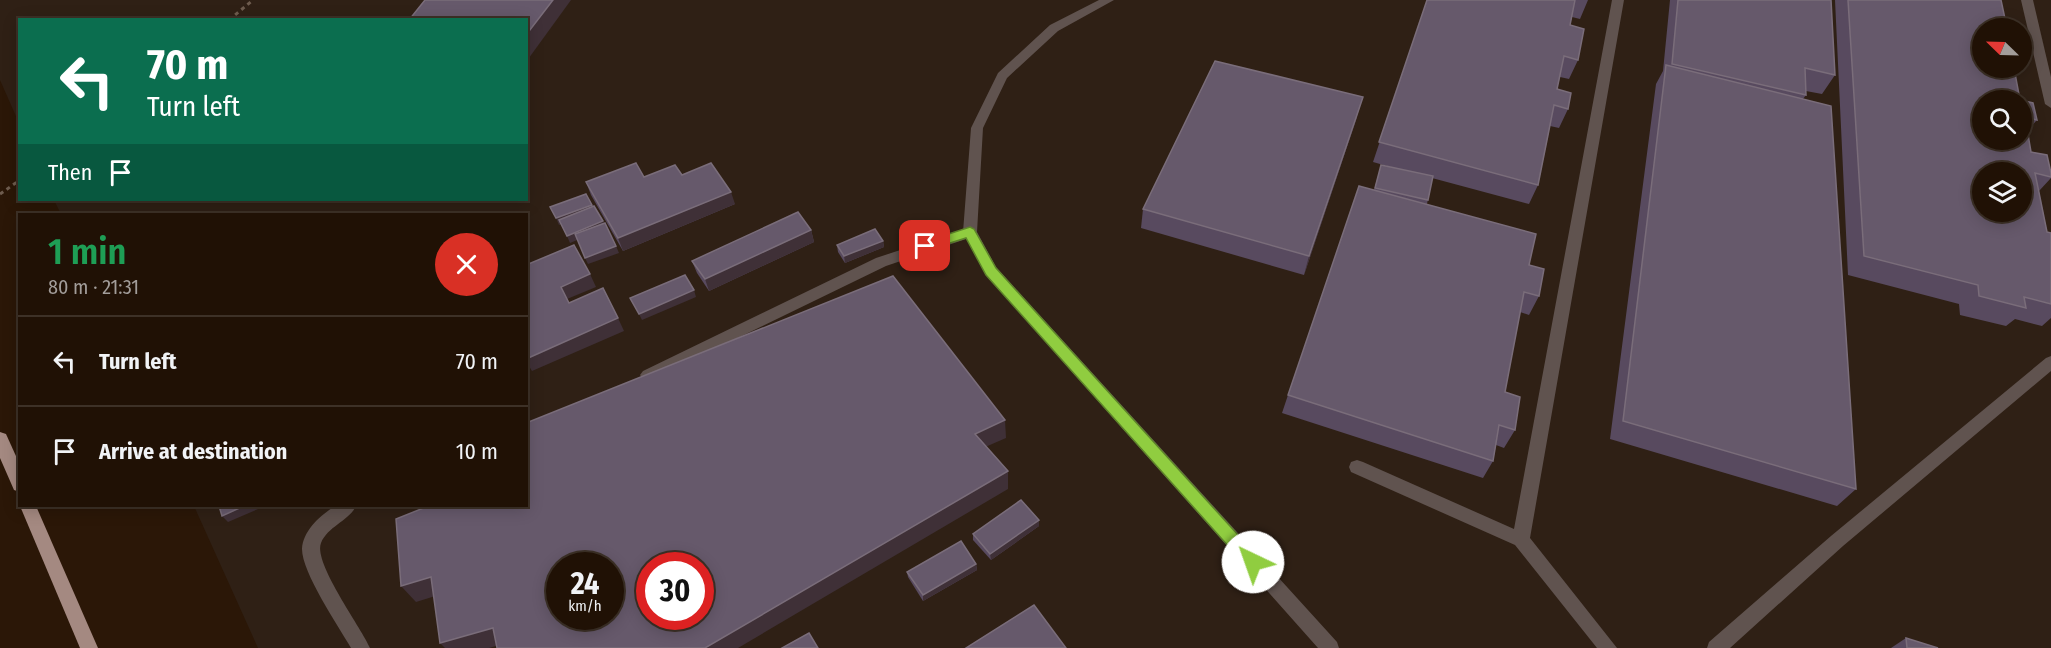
<!DOCTYPE html>
<meta charset="utf-8">
<style>
:root{--surface:#201105;--page:#281a0f;--text:#f1f3f6;--muted:#a29d9a;--line:#3d3127}
body{margin:0;font-family:"Fira Sans Condensed",sans-serif;background:var(--page);color:var(--text);height:100vh;display:flex;flex-direction:column;font-size:22px;white-space:nowrap}
*{box-sizing:border-box;margin:0}
p{font-size:20px;color:var(--muted)}
.icon{flex:none;width:33px;height:33px;fill:none;stroke:currentColor;stroke-width:2;stroke-linecap:round;stroke-linejoin:round}
.map{position:relative;flex:1;overflow:hidden}
.drawer{position:absolute;left:18px;top:213px;width:510px;height:294px;display:flex;flex-direction:column;background:var(--surface);border-radius:0px;box-shadow:0 3px 15px #0003,0 0 0 2px var(--line)}
.drawer>*{flex:none}
.hud{position:absolute;left:18px;top:18px;width:510px;height:183px;border-radius:0px;box-shadow:0 3px 15px #0003,0 0 0 2px var(--line);background:#0b6e4f;color:#fff;overflow:hidden}
.needle{width:39px;rotate:293deg}
.fabs{position:absolute;left:1972px;top:18px;display:grid;gap:12px}
.fabs a{display:grid;place-items:center;width:60px;height:60px;border-radius:50%;background:var(--surface);box-shadow:0 3px 15px #0003,0 0 0 2px var(--line);font-size:30px}
.speed{position:absolute;left:546px;top:552px;display:flex;gap:12px;font-size:30px;font-weight:700;text-align:center}
.speed>*{display:grid;place-content:center;width:78px;height:78px;border-radius:50%;background:var(--surface);box-shadow:0 3px 15px #0003,0 0 0 2px var(--line);line-height:1}
.speed small{font-size:15px;font-weight:400}
.speed .limit{border:9px solid #d22;background:#fff;color:#111}
.pin{position:absolute;display:grid;place-items:center;width:51px;height:51px;color:#fff;margin:-26px;border-radius:12px;box-shadow:0 3px 9px #0006}
.me{position:absolute;width:66px;margin:-33px;rotate:318deg;stroke-linejoin:round;filter:drop-shadow(0 0 4px #0008)}
.turn{display:flex;align-items:center;gap:21px;height:126px;padding:0 30px;font-size:27px}
.turn .icon{width:78px;height:78px;stroke-width:2.5}
.turn b{display:block;font-size:42px;line-height:51px}
.then{display:flex;align-items:center;height:57px;padding:0 30px;background:#0003;gap:12px;font-size:22px}
.round{display:grid;place-items:center;flex:none;width:63px;height:63px;border-radius:32px;background:var(--page)}
.head{display:flex;align-items:center;justify-content:space-between;height:102px;padding:0 30px}
h1{font-size:36px;font-weight:600;line-height:45px;color:#1e9e55}
ul{padding:0;list-style:none}
li{display:flex;align-items:center;gap:18px;height:90px;padding:0 30px;border-top:2px solid var(--line)}
li div{flex:1}
li b{display:block;font-size:22px}
li em{font-style:normal}
.map>svg:first-child{display:block}
.industrial{fill:#2f2015;fill-rule:evenodd}
.lines{fill:none;stroke-linecap:round;stroke-linejoin:round}
.path{stroke:#6e5c4e;stroke-width:3;stroke-dasharray:4 4;stroke-linecap:butt}
.service{fill:#60534f;fill-rule:evenodd}
.minor{fill:#60534f;fill-rule:evenodd}
.primary{fill:#a48981;fill-rule:evenodd}
.wall{fill:#584a5f}
.shaded-wall{fill:#3f3037}
.building{fill:#66596b;stroke:#7a6d7a;stroke-width:1.5;fill-rule:evenodd}
.route{fill:#90cd40;stroke:#5e852a;stroke-width:1.5}
</style>
<div class="map">
<svg width="2051" height="648" viewBox="0 0 2051 648">
<rect width="100%" height="100%" fill="#2b1707"/>
<path class="industrial" d="M0 0H2051V648H258L194 506H526V214H61L54 200H526V20H20L19 123 0 80ZM1983 28H2022V68H1983ZM1983 100H2022V140H1983ZM1983 172H2022V212H1983ZM560 566H610V616H560ZM650 566H700V616H650Z"/>
<g class="lines">
<g class="path">
<path d="M229 20 253 0"/>
<path d="M0 194 20 180"/>
</g>
<g class="service">
<path d="M1612 0H1624L1530 538 1617 648H1597L1515 545 1351 472 1349 467 1351 462 1357 460 1363 462 1514 529Z"/>
<path d="M2021 0H2033L2051 77V108L2045 104Z"/>
<path d="M970 227 977 232 975 236 886 266 653 379 648 381 643 379 640 375 643 371 876 258Z"/>
<path d="M2051 356V371L1843 546 1730 648H1707L1709 642 1831 536 2046 358Z"/>
<path d="M335 506H356C349 521 328 526 321 543 313 563 361 627 370 648H351C338 625 302 573 302 549 303 530 321 515 335 506Z"/>
</g>
<path class="minor" d="M1099 0H1114L1058 31 1007 78 983 128 977 232 996 267 1337 642 1339 648H1318L986 275 963 232 971 128 998 73 1050 25Z"/>
<g class="primary">
<path d="M0 432 6 434 20 465V492L14 490 0 458Z"/>
<path d="M20 506H36L98 648H80Z"/>
</g>
</g>
<g class="wall">
<path d="M1427 0H1588L1580 19 1572 17 1570 25 1578 60 1569 79 1560 77 1557 89 1568 109 1559 128 1550 126 1538 185 1529 204 1432 178 1427 204 1529 265 1539 296 1529 315 1520 312 1505 392 1515 430 1504 448 1496 445 1493 461 1483 478 1282 413 1288 395 1374 190 1381 165 1394 168 1373 162Z"/>
<path d="M1670 0H1831L1835 75 1822 94 1806 91V95L1803 99 1856 489 1837 506 1610 439 1656 84 1663 71Z"/>
<path d="M1835 0H2001L2020 100 2037 120 2027 131 2031 152 2051 173V178L2039 191 2047 232 2051 233V318L2042 326 2015 319 2006 326 1960 315 1959 304 1848 275Z"/>
<path d="M1357 117 1304 275 1141 228 1143 209Z"/>
<path d="M682 175 735 204 623 251 591 195 586 182Z"/>
<path d="M811 230 814 242 709 291 697 273 692 261Z"/>
<path d="M883 241 884 247 845 263 838 252 837 245Z"/>
<path d="M1039 526 991 560 973 540V534Z"/>
<path d="M976 564 977 570 923 601 908 577 907 572Z"/>
<path d="M1906 638 1938 648H1891Z"/>
</g>
<g class="shaded-wall">
<path d="M553 0H571L526 62V35Z"/>
<path d="M1363 97 1357 117 1304 275 1309 256Z"/>
<path d="M731 192 735 204 623 251 618 238Z"/>
<path d="M592 205 594 212 559 225 556 218Z"/>
<path d="M603 221 606 228 570 243 567 236Z"/>
<path d="M811 230 814 242 709 291 705 279Z"/>
<path d="M883 241 884 247 845 263 844 256Z"/>
<path d="M616 246 619 253 588 264 585 258Z"/>
<path d="M590 274 596 287 567 299 561 287Z"/>
<path d="M694 290 696 297 642 320 639 314Z"/>
<path d="M618 318 624 331 532 371 526 361V359Z"/>
<path d="M1005 420 1006 438 976 451 975 434Z"/>
<path d="M1008 471V489L738 648H705Z"/>
<path d="M244 506H265L228 522 222 516Z"/>
<path d="M1039 520V526L991 560 990 554Z"/>
<path d="M976 564 977 570 923 601V595Z"/>
<path d="M431 577 445 593 416 602 401 586Z"/>
<path d="M493 628 506 643 489 648H445L440 643Z"/>
</g>
<g class="building">
<path d="M425 0H553L526 35V20H409Z"/>
<path d="M1427 0H1575L1570 25 1584 29 1578 60 1564 56 1557 89 1571 93 1568 109 1554 105 1538 185 1379 142Z"/>
<path d="M1678 0H1831L1835 75 1805 68 1806 95 1672 64Z"/>
<path d="M1848 0H2001L2007 28H1983V68H2014L2020 100 2033 103 2037 120 2025 117 2031 152 2047 155 2051 173V177L2035 173 2047 232 2051 233V304L2024 297 2026 308 1979 296 1978 285 1864 256ZM1983 100H2022V140H1983ZM1983 172H2022V212H1983Z"/>
<path d="M1215 61 1363 97 1309 256 1143 209Z"/>
<path d="M1666 65 1831 106 1856 489 1623 421Z"/>
<path d="M636 163 644 177 675 165 682 175 711 163 731 192 618 238 586 182Z"/>
<path d="M1381 165 1433 176 1428 200 1375 188Z"/>
<path d="M1359 186 1536 234 1529 265 1544 269 1539 296 1524 292 1505 392 1520 397 1515 430 1499 425 1493 461 1288 395Z"/>
<path d="M586 194 592 205 556 218 550 207Z"/>
<path d="M594 206 603 221 567 236 559 220Z"/>
<path d="M798 212 811 230 705 279 692 261Z"/>
<path d="M605 223 616 246 585 258 575 234Z"/>
<path d="M875 229 883 241 844 256 837 245Z"/>
<path d="M574 245 590 274 561 287 569 303 603 288 618 318 526 359V265Z"/>
<path d="M685 275 694 290 639 314 630 298Z"/>
<path d="M893 276 1005 420 975 434 1008 471 705 648H497L493 628 440 643 431 577 401 586 396 519 426 507V506H526V423ZM560 566H610V616H560ZM650 566H700V616H650Z"/>
<path d="M1021 500 1039 520 990 554 973 534Z"/>
<path d="M219 506H244L222 516Z"/>
<path d="M961 541 976 564 923 595 907 572Z"/>
<path d="M1034 605 1066 648H966Z"/>
<path d="M809 633 818 648H782Z"/>
<path d="M1906 638 1938 648H1907Z"/>
</g>
<path class="route" d="M970 227 974 229 996 268 1258 557 1261 562 1258 567 1253 570 1247 567 986 275 966 238 925 251 919 246 921 243Z"/>
</svg>
<div class="fabs">
<a><svg class="needle" viewBox="-14 -14 28 28"><path d="M0-13l5 13h-10z" fill="#e53935"/><path d="M0 13l5-13h-10z" fill="#a29d9a"/></svg></a>
<a><svg class="icon" aria-label="search" viewBox="0 0 24 24"><circle cx="10" cy="10" r="6"/><path d="M15 15l6 6"/></svg></a>
<a><svg class="icon" aria-label="layers" viewBox="0 0 24 24"><path d="M12 4l9 5-9 5-9-5zM3 14l9 5 9-5"/></svg></a>
</div>
<div class="speed"><div>24<small>km/h</small></div><div class="limit">30</div></div>
<div class="pin" style="left:925px;top:246px;background:#d93025"><svg class="icon" aria-label="arrive" viewBox="0 0 24 24"><path d="M6 21V4h12l-3 4 3 4H6"/></svg></div>
<svg class="me" style="left:1253px;top:562px" viewBox="-20 -20 40 40"><circle r="19" fill="#fff"/><path d="M0-13L10 11 0 6-10 11z" fill="#90cd40"/></svg>
<div class="hud">
<div class="turn"><svg class="icon" aria-label="left" viewBox="0 0 24 24"><path d="M17 20v-9H6M10 6l-5 5 5 5"/></svg><div><b>70 m</b>Turn left</div></div>
<div class="then">Then<svg class="icon" aria-label="arrive" viewBox="0 0 24 24"><path d="M6 21V4h12l-3 4 3 4H6"/></svg></div>
</div>
<section class="drawer">
<div class="head"><div><h1>1 min</h1><p>80 m · 21:31</p></div><a class="round" style="background:#d93025;color:#fff"><svg class="icon" aria-label="close" viewBox="0 0 24 24"><path d="M6 6l12 12M18 6L6 18"/></svg></a></div>
<ul>
<li><svg class="icon" aria-label="left" viewBox="0 0 24 24"><path d="M17 20v-9H6M10 6l-5 5 5 5"/></svg><div><b>Turn left</b></div><em>70 m</em></li>
<li><svg class="icon" aria-label="arrive" viewBox="0 0 24 24"><path d="M6 21V4h12l-3 4 3 4H6"/></svg><div><b>Arrive at destination</b></div><em>10 m</em></li>
</ul>
</section>
</div>
